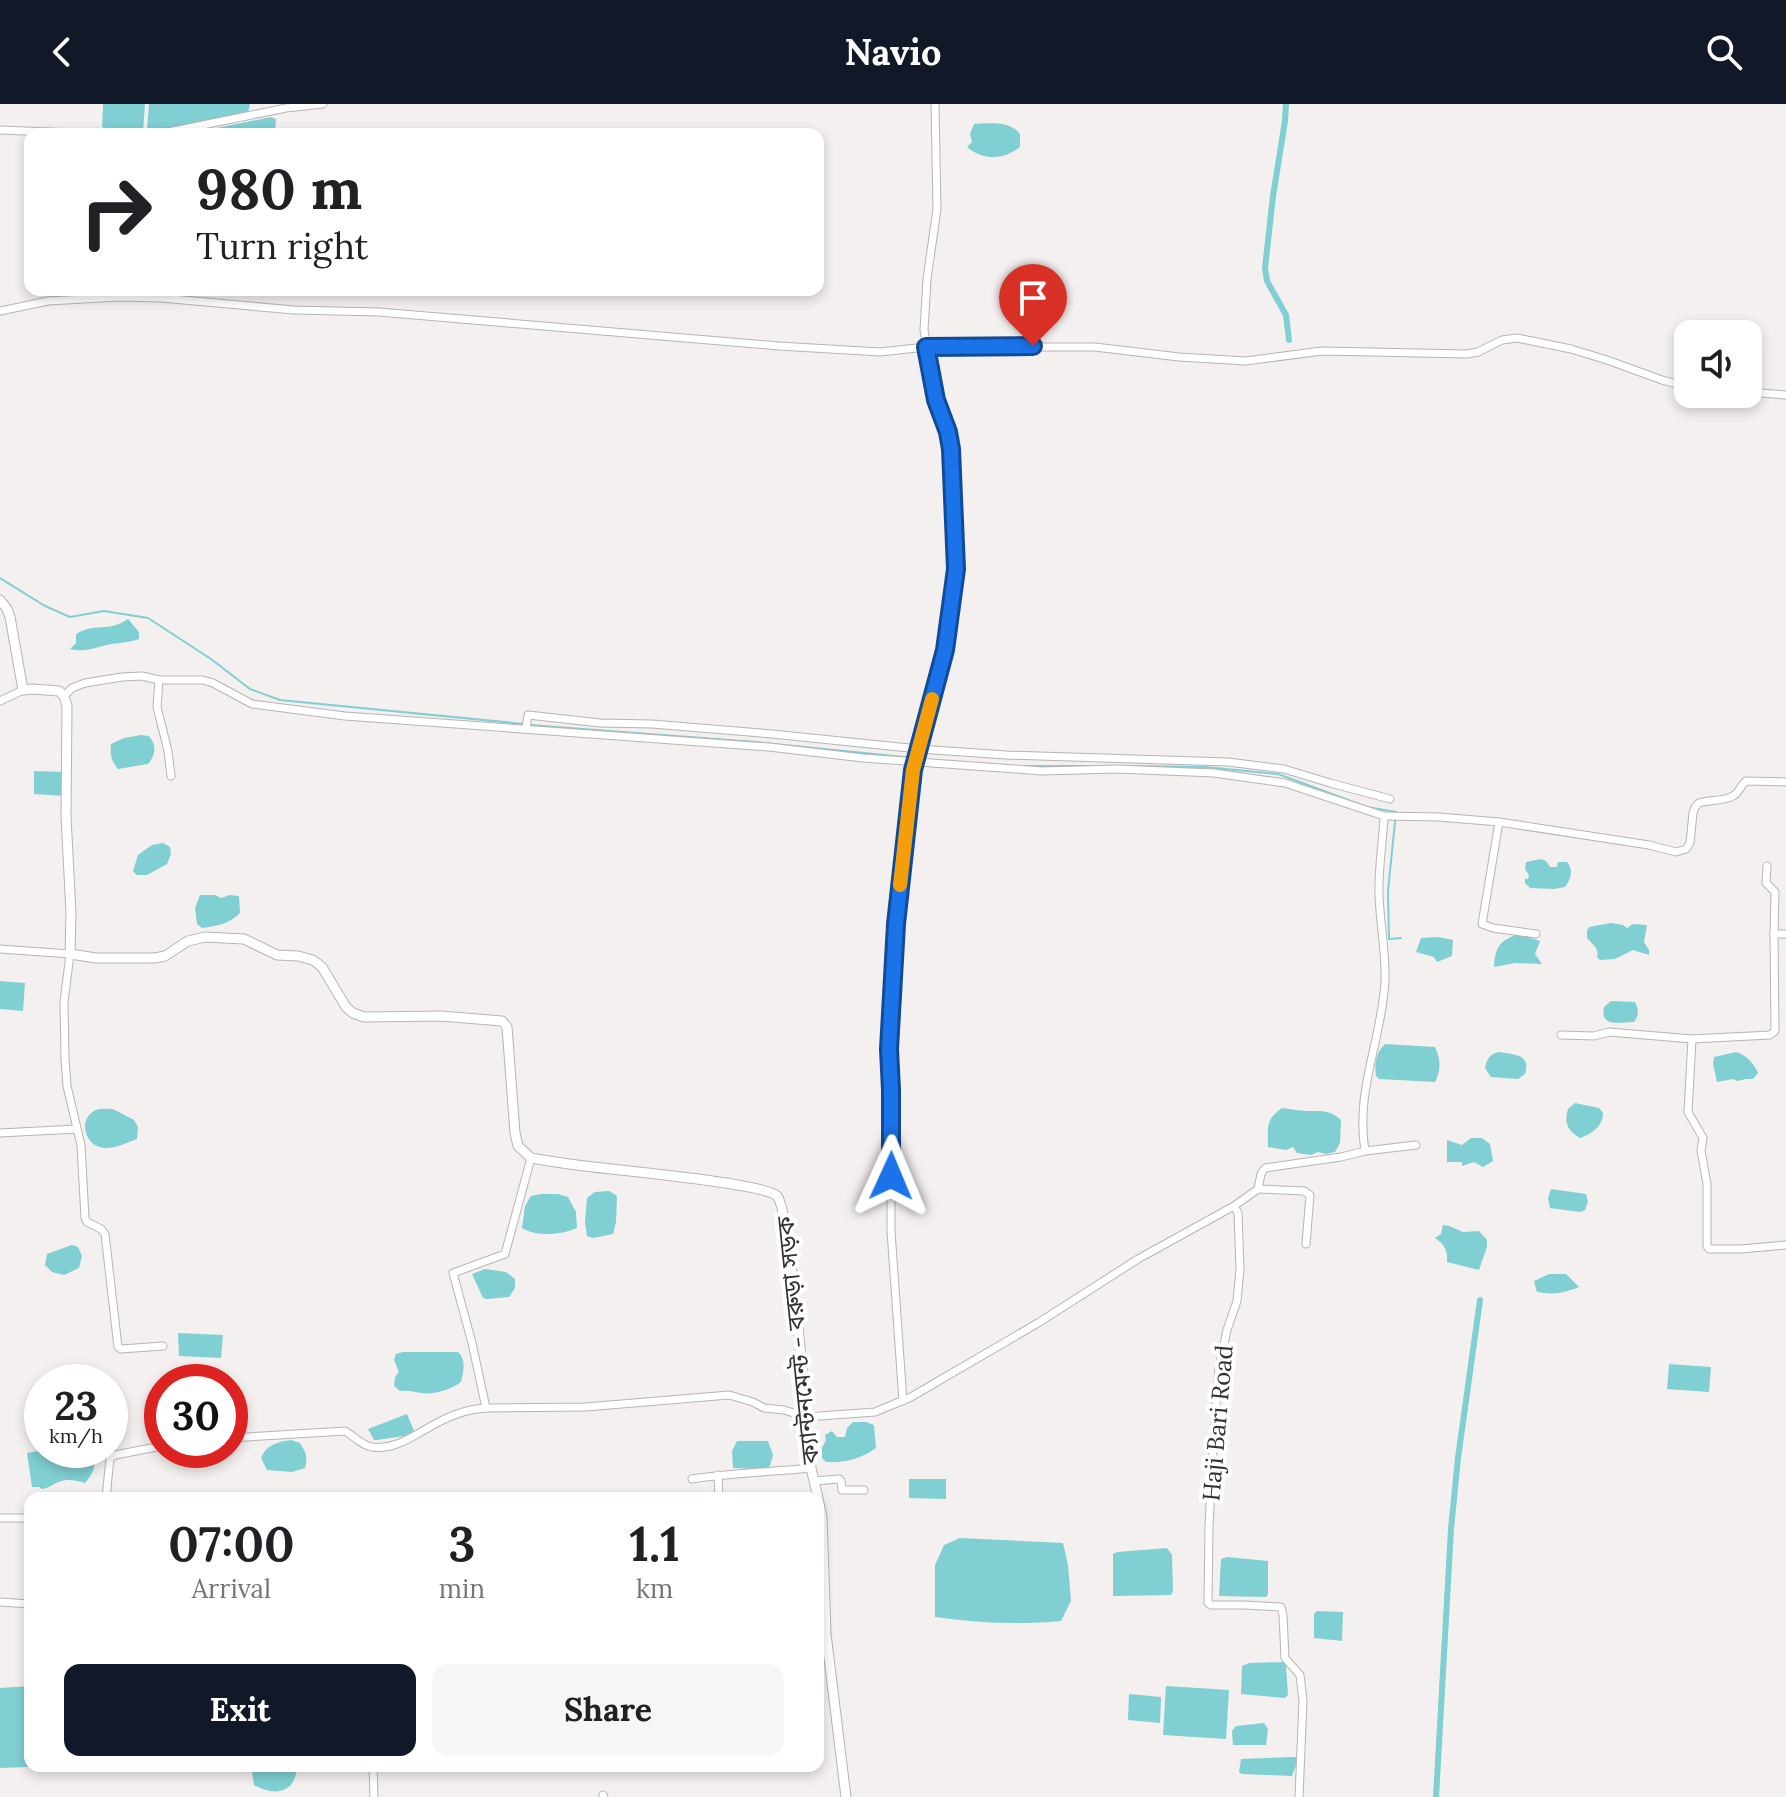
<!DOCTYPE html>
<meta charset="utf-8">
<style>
:root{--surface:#fff;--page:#f6f6f6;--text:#202124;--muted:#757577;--accent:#111827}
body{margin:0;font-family:Lora,"Noto Sans Bengali",serif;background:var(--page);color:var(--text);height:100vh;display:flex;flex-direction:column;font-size:30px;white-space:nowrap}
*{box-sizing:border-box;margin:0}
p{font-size:26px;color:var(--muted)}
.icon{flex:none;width:44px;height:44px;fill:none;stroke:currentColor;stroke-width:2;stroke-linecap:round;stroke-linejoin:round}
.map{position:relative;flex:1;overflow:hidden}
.details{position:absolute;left:24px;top:1388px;width:800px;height:280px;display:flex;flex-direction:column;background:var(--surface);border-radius:16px;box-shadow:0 4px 12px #0003}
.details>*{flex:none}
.hud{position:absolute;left:24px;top:24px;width:800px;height:168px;border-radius:16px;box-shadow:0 4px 12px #0003;background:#fff;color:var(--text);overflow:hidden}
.buttons{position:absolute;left:1674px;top:216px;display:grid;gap:16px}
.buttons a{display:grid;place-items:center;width:88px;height:88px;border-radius:16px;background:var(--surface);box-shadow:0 4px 12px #0003;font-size:40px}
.speed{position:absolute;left:24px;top:1260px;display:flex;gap:16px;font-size:40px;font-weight:700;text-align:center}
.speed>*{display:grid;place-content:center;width:104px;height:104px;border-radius:50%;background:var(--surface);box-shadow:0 4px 12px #0003;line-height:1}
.speed small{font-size:20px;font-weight:400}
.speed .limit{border:12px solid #d22;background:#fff;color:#111}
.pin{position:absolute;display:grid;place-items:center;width:68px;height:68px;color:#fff;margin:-82px -34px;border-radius:50% 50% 50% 0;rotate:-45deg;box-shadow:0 0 8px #0007}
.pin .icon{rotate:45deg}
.me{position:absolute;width:88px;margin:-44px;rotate:1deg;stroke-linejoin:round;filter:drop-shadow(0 0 6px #0008)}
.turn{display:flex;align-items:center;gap:28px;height:168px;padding:0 40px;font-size:36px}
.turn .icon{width:104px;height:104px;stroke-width:2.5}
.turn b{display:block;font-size:56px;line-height:68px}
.eta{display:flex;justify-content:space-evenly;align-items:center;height:136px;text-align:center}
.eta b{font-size:48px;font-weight:700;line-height:56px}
.cta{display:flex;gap:16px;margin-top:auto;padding:16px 40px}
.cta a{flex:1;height:92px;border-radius:16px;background:var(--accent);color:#fff;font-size:32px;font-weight:700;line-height:92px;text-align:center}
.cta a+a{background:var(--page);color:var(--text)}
header{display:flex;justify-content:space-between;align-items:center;height:104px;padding:0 40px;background:var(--accent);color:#fff;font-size:36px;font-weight:700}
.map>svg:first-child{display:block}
.water{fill:#7fcfd3}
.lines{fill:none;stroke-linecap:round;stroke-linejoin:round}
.stream{stroke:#7fcfd3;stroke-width:2}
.canal{stroke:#7fcfd3;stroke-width:6}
.street-casing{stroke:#b8b4b3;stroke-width:9}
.secondary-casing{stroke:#b8b4b3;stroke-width:11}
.street{stroke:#fff;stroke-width:7}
.secondary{stroke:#fff;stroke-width:9}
.route-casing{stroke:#114b97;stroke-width:20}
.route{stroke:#1a73e8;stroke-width:14}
.slow{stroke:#f59e0b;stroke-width:14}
.labels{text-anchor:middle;stroke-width:8;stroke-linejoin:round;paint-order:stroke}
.street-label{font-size:24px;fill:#323130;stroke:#fff}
</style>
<header><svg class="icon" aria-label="back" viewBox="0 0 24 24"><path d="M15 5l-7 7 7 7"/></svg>Navio<svg class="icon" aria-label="search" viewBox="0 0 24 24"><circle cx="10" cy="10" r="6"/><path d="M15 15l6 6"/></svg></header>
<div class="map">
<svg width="1786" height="1693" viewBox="0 0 1786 1693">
<rect width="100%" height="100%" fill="#f4f0ef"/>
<g class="water">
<path d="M103 0H145L143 28 112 27 102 23Z"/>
<path d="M149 0H250L248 9 209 20 150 28 147 26Z"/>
<path d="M271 13 276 15 275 30H212L213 27 217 24Z"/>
<path d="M974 20C989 19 1011 17 1020 30V43C1003 56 984 57 967 43L972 38 970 30Z"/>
<path d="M128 515 139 528V535C130 538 121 539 111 540 96 543 85 549 70 545L76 539V530C96 518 108 529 128 515Z"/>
<path d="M141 631 149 632C157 642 156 650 148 660L118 665C111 657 110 651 111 640L124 634Z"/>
<path d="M34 667 65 668V692L34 690Z"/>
<path d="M163 739 170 743 171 750 167 760 147 771H137L133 767 138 751 152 741Z"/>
<path d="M1541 755 1546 757 1550 763H1557L1558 758H1567C1574 766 1571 775 1565 783L1554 785 1530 784 1525 779V775H1528L1529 771 1525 765 1526 758Z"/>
<path d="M200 791H215L221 794 230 791 239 792 240 809C229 820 217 822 202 824L197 820 195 804Z"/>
<path d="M1611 819 1623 821 1627 824 1633 820 1647 821 1644 838 1649 846V851L1633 846 1615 855 1600 856 1597 853C1600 845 1592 840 1587 834V827L1589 823Z"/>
<path d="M1519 830 1540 837 1535 850 1542 860 1515 859 1494 863C1495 843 1500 836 1519 830Z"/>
<path d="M1438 833 1453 836 1452 852 1437 858 1434 853 1416 848 1421 834Z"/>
<path d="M0 877 25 879 23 907 0 905Z"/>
<path d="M1611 897 1635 898C1639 905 1639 912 1634 918 1619 918 1600 924 1604 903Z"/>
<path d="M1385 940 1435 943C1441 956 1441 966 1435 978L1379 975 1376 972C1374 961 1376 948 1385 940Z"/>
<path d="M1500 948C1515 951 1531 950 1525 970L1518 975 1491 973 1485 964C1487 955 1490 949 1500 948Z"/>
<path d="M1736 948C1746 951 1754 959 1758 969L1753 975H1746L1737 977 1733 975 1717 978 1713 960 1714 953Z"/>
<path d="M1575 999 1599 1004 1603 1009C1603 1022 1592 1030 1580 1034 1567 1026 1564 1019 1568 1005Z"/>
<path d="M1282 1004C1291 1005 1301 1007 1310 1007 1323 1007 1330 1006 1341 1016L1340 1039 1335 1048 1326 1050 1318 1048 1311 1051 1297 1049 1293 1043 1286 1046 1268 1043C1268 1023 1265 1016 1282 1004Z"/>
<path d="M113 1005 134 1016 138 1023 137 1035C127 1039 116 1044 106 1044 86 1044 77 1017 94 1007 99 1004 107 1005 113 1005Z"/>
<path d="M1471 1034H1482L1490 1040 1493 1057 1483 1063 1474 1058 1462 1062V1058H1447V1036L1462 1041Z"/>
<path d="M1551 1085 1586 1090 1588 1098 1585 1106 1580 1108 1550 1104 1548 1094Z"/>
<path d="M609 1087 617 1092 616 1118 613 1130 593 1134 587 1132 585 1118 587 1094 595 1088Z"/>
<path d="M541 1090H558L568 1093 576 1108 577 1124C562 1131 536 1133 522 1124L525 1102 531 1092Z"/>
<path d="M1443 1121 1449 1122 1463 1128 1479 1127 1487 1136V1143L1479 1166 1447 1158C1448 1146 1444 1140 1435 1134L1441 1130Z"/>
<path d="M72 1141 78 1143 82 1152 79 1164 64 1171 52 1168 45 1161 47 1150Z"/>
<path d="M485 1165 506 1168 515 1175V1184L509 1193 487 1195 483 1194 472 1170Z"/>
<path d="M1549 1170H1566L1579 1183C1564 1189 1553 1191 1537 1188L1534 1177Z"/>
<path d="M178 1229 223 1231 221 1254 179 1252Z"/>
<path d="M403 1248H458C467 1256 463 1268 461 1278 450 1286 434 1291 421 1289 413 1288 409 1286 400 1287L394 1282 395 1273 399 1268 394 1256 396 1250Z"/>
<path d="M1669 1260 1711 1263 1709 1288 1667 1285Z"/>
<path d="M407 1310 414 1327 404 1332 377 1336H374L368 1325Z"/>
<path d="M853 1318H866L874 1321 876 1344C860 1355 846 1359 826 1358L822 1354V1344L826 1336 825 1331 832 1327 837 1333H845L847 1324Z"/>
<path d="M291 1336 300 1339C306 1349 308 1353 305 1364L292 1368 267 1366 261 1354C266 1341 277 1338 291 1336Z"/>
<path d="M737 1337H768L773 1351 770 1362 764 1365 733 1364 732 1347Z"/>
<path d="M45 1346H90L94 1348C96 1361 94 1369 85 1379 77 1377 68 1374 59 1378 52 1380 50 1384 42 1385L39 1383H32L27 1349Z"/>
<path d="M909 1375H946V1395L909 1394Z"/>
<path d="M960 1434 1063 1439 1068 1461 1071 1497 1061 1517C1018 1521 977 1519 935 1513V1461L944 1441Z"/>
<path d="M1167 1444 1172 1451 1173 1487 1171 1491 1113 1492V1450L1117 1448Z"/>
<path d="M1227 1453 1268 1457V1490L1266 1493 1219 1492 1221 1455Z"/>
<path d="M1317 1507 1343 1508 1342 1537 1314 1534V1510Z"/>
<path d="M1283 1558 1286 1561 1288 1591 1285 1594 1241 1590 1242 1562 1249 1559Z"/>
<path d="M30 1582V1662H55L0 1664V1584Z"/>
<path d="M1166 1582 1229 1586 1226 1635 1163 1631Z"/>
<path d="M1129 1590 1161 1593 1160 1619 1128 1616Z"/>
<path d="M1264 1619 1268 1625 1266 1641H1233L1232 1627 1236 1622Z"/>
<path d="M1291 1653H1296L1297 1659 1292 1672 1242 1670 1239 1668 1241 1655Z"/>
<path d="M251 1662H297C296 1689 275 1693 254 1681Z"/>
</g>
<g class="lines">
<g class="stream">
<path d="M0 474 45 502 70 513 104 507 148 514 211 555 250 585 280 596 524 620"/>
<path d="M530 621 755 638 914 654"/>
<path d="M1012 662H1114"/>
<path d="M1128 662 1205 663 1278 670 1367 703 1396 708 1388 787 1389 835 1401 834"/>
</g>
<g class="canal">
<path d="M1286 0 1285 17 1273 92 1265 164 1267 177 1286 211 1289 236"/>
<path d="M1436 1693 1451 1425 1458 1354 1480 1196"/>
</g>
<g class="street-casing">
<g id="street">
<path d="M0 26 98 30"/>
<path d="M159 30 286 4 323 0"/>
<path d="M0 207 48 197 119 193 161 194 294 206 379 208 779 242 880 248 926 243H1095L1179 253 1246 257 1322 247 1467 250 1478 248 1502 236 1517 234 1571 245 1607 256 1662 276 1688 283"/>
<path d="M1748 288 1786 291"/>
<path d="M159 576 157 603 168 647 171 672"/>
<path d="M64 592 72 584 85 579 122 573 142 572 159 576H203L213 579 252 600 345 612 769 643 863 654 1042 667 1117 665 1214 669 1285 679 1384 712C1383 738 1378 765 1379 791 1380 820 1386 848 1385 877 1382 936 1355 985 1365 1047L1341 1053 1265 1064 1261 1070 1258 1085 1234 1102"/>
<path d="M0 597 23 586"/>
<path d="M526 625 528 611 600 619 652 620 772 630 919 645 1006 651 1228 658 1284 665 1330 679 1390 695"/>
<path d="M1384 712 1439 713 1499 718 1649 741 1676 748 1686 745 1690 739 1693 709 1695 703 1699 699C1709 695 1723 698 1733 692 1739 689 1740 682 1746 677L1786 678"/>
<path d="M1499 718 1482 820 1493 824 1536 830"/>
<path d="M1767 762 1766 779 1775 788 1774 830H1786"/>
<path d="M0 845 70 850 64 898 65 955 67 982 81 1041 85 1114 87 1118 101 1125 105 1130 118 1243 121 1245 163 1242"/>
<path d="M1561 931 1594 932 1609 928 1692 935 1770 931 1775 927 1774 830"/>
<path d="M1692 935 1688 1008 1703 1034 1701 1047 1707 1080V1142L1709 1145H1741L1786 1141"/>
<path d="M0 1029 77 1025"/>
<path d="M1365 1047 1416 1041"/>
<path d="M531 1054 505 1150 453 1169 472 1239 486 1304 586 1303 729 1291 753 1298 764 1304 784 1306 806 1313 875 1308 911 1293 1038 1219 1138 1155 1234 1102 1238 1109 1240 1165 1237 1197 1227 1226 1219 1264 1214 1326 1209 1422 1208 1499 1211 1501H1244L1281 1503 1283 1511 1285 1554 1300 1571 1303 1597 1299 1693"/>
<path d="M1258 1085 1304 1087 1310 1091 1306 1140"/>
<path d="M903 1297 891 1127V986L889 945 896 820 913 666 945 546 956 465 951 345 948 328 936 296 924 226 927 175 937 105 935 0"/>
<path d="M230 1334 345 1327C354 1332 362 1342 372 1343 393 1346 410 1334 426 1325 445 1314 464 1305 486 1304"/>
<path d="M718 1371 719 1394"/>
<path d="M692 1375C731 1369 771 1368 811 1364"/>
<path d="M814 1377 839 1375 841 1377 842 1386H864"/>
<path d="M106 1394 110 1354 115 1351 162 1342"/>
<path d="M0 1414H30"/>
<path d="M0 1498 30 1500"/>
<path d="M373 1662 374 1693"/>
<path d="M603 1691 604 1693"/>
</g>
</g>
<g class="secondary-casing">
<g id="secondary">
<path d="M0 496 7 505 10 513 23 586 32 585 59 587 64 592 67 602 66 712 71 809 70 850 96 854H155L165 852 188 837 205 833 244 835 277 851 298 852 313 856 322 863 346 903 353 909 364 913 441 912 502 917 507 923 515 1029 518 1042 531 1054C549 1057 567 1060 585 1062 614 1066 764 1079 777 1092 791 1106 807 1328 811 1364L818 1394"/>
<path d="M818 1395 822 1413 826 1530 846 1693"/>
</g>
</g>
<use href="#street" class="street"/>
<use href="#secondary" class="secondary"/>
</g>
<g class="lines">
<g class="route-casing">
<path id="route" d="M891 1072V986L889 945 896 820 913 666 945 546 956 465 951 345 948 328 936 296 926 243 1033 242"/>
</g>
<use href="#route" class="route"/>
<path class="slow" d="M900 781 913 666 932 595"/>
</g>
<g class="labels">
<g class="street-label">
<text transform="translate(798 1236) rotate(-96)" y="8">ক্যান্টনমেন্ট - বরুড়া সড়ক</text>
<text transform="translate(1218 1319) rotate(-85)" y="8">Haji Bari Road</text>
</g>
</g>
</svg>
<div class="buttons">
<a><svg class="icon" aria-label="sound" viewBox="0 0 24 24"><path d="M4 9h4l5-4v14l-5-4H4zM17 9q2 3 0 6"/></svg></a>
</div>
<div class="speed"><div>23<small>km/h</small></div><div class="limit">30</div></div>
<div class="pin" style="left:1033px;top:242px;background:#d93025"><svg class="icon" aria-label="arrive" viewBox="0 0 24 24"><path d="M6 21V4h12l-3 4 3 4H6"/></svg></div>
<svg class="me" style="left:891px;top:1072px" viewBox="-20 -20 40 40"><path d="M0-17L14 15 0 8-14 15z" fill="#1a73e8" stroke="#fff" stroke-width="4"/></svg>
<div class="hud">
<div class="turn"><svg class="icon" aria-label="right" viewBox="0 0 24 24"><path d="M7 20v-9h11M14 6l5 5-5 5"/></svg><div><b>980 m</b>Turn right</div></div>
</div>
<section class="details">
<div class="eta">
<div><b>07:00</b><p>Arrival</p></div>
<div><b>3</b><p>min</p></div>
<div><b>1.1</b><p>km</p></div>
</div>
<div class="cta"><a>Exit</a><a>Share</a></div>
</section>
</div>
